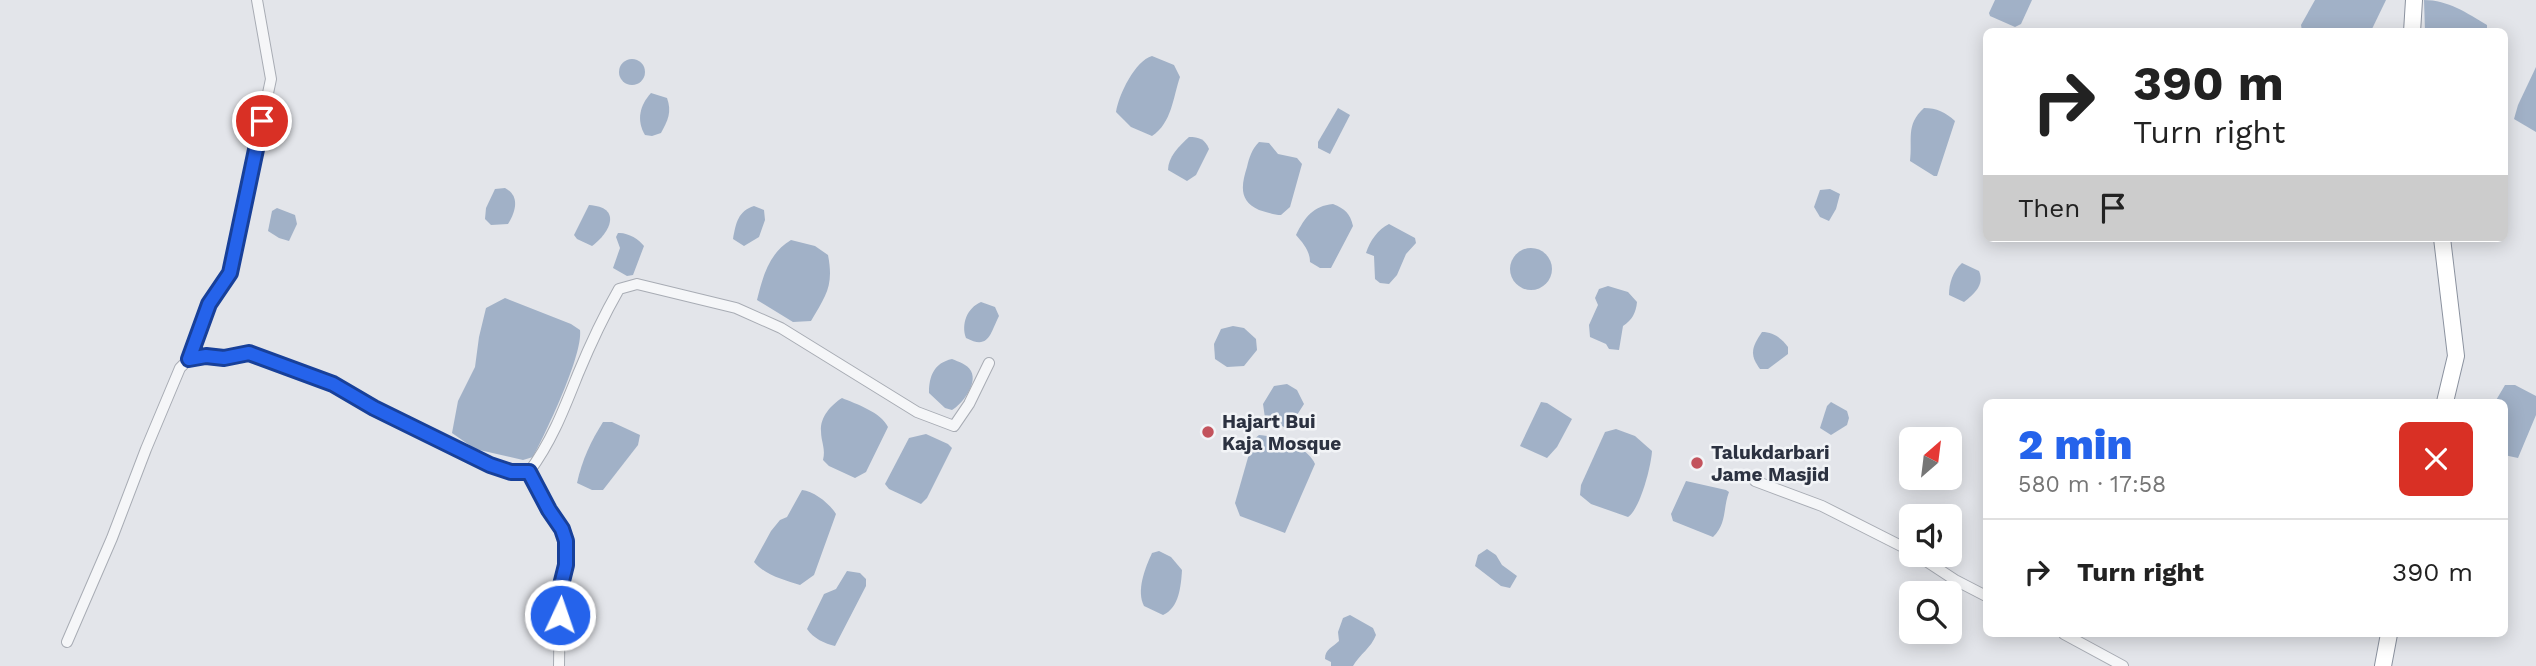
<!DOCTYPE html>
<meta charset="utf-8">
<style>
:root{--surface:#fff;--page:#f6f6f6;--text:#222;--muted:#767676;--line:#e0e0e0;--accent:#2563eb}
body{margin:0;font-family:"Work Sans",sans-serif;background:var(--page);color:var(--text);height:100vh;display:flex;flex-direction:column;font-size:26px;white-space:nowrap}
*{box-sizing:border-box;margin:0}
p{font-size:23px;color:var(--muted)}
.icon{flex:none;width:38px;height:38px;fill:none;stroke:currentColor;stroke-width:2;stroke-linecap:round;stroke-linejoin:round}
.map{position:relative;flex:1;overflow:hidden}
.sheet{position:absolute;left:1983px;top:399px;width:525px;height:238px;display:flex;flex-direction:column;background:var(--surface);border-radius:10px;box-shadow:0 4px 18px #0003}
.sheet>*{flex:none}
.banner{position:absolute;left:1983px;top:28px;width:525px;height:214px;border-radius:10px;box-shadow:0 4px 18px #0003;background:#fff;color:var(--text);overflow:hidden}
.needle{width:46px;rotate:28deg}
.buttons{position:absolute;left:1899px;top:427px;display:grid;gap:14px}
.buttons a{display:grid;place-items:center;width:63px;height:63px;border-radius:10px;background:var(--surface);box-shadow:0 4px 18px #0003;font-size:35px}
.pin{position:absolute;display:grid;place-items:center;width:60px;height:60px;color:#fff;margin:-30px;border:4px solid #fff;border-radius:50%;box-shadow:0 2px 7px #0007}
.me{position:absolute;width:77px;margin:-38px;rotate:3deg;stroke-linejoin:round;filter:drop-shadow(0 0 5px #0008)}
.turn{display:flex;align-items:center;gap:24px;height:147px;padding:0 35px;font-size:32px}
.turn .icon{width:91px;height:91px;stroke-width:2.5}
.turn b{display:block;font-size:49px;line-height:60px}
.then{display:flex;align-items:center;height:66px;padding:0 35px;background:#0003;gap:14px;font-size:26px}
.round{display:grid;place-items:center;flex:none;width:74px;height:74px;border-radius:10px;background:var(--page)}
.overview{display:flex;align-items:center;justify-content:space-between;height:119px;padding:0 35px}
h1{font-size:42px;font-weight:800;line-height:52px;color:var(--accent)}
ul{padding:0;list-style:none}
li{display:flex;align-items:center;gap:21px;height:105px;padding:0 35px;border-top:2px solid var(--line)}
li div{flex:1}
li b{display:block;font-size:26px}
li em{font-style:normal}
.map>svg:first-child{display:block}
.water{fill:#a1b1c7}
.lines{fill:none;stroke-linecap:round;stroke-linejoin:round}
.minor-casing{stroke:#a8acb4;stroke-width:12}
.trunk-casing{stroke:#8b929f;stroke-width:18}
.minor{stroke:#f5f6f8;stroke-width:10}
.trunk{stroke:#fff;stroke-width:16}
.route-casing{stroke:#184099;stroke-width:18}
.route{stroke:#2563eb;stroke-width:12}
.poi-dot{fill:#c3535d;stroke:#f2f4f7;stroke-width:2.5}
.labels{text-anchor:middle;stroke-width:5;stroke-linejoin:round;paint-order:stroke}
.poi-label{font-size:19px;font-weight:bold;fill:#2c3241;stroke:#f2f4f7;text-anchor:start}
</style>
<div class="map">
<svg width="2536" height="666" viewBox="0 0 2536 666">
<rect width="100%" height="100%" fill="#e3e5ea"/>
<g class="water">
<path d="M1995 0H2032L2021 24 2015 27 1990 16 1989 13Z"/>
<path d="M2315 0H2386L2371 31H2302L2301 25Z"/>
<path d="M2424 0C2448 0 2467 13 2487 25V31H2425Z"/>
<path d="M1152 56 1174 65 1180 77C1173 97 1172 123 1152 136L1131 127 1116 112C1119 94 1135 61 1152 56Z"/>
<circle cx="632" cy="72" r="13"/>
<path d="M2536 67V132L2514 119 2518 105Z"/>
<path d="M651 93 667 98C672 112 668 120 661 133L652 136 645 135C636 120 640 105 651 93Z"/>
<path d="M1338 108 1350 115 1330 154 1318 148V142Z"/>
<path d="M1924 108C1937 108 1945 112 1955 121L1937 176H1934L1910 161C1913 140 1905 125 1924 108Z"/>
<path d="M1189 137C1199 137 1205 139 1209 149L1196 175 1187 181 1168 170C1168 157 1179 146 1189 137Z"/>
<path d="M1259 142 1269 143 1278 154 1297 158 1302 164 1290 207 1281 215C1274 215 1267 212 1259 210 1239 201 1241 186 1247 167 1249 158 1252 149 1259 142Z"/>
<path d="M505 188C520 196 516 211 508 224L491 225 485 219 486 208 495 189Z"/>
<path d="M1830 189 1840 194 1836 209 1829 221 1820 217 1814 207 1820 190Z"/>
<path d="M1333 204C1345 209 1350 213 1353 226L1331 268H1320L1310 262C1310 251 1303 243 1296 235 1305 217 1313 206 1333 204Z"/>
<path d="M589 205C622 207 611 232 592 246L577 239 574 235Z"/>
<path d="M754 206 764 210 765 220 759 237 744 246 733 239C736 223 738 211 754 206Z"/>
<path d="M277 208 295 215 297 224 289 241 279 238 268 231 272 211Z"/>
<path d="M1389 224 1415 238 1416 243 1406 254 1397 275 1389 284 1380 283 1375 279 1374 256 1366 253C1370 241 1378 229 1389 224Z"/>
<path d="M618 233C627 232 639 239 644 246L633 275 627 276 613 268 620 248 616 237Z"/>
<path d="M791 240 815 246 828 255C834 286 826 295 811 321L793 322 757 300C763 276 769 253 791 240Z"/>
<circle cx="1531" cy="269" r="21"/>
<path d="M1962 263 1979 271C1985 285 1974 294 1964 302L1949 295C1949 283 1953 271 1962 263Z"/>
<path d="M1608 286 1628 292 1637 302C1636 313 1632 320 1623 326L1619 350 1609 349 1606 344 1590 337 1589 325 1598 305 1595 298 1599 289Z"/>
<path d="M505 298 571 324 580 330C583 355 546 432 533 457L523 460 475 449 452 433 458 401 475 367 479 337 486 308Z"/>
<path d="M981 302 995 307 999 316C990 334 989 350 966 338 961 324 967 308 981 302Z"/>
<path d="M1233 326 1244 328 1256 339 1257 350 1244 366 1227 367 1215 359 1214 344 1221 329Z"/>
<path d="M1762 332C1774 332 1782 339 1788 347V354L1768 369H1760C1749 354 1752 347 1762 332Z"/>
<path d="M952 359C959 362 967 364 971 371 978 384 962 404 952 410L945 408 929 393C929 376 934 363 952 359Z"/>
<path d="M1287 384 1297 390 1304 404 1297 415 1303 420 1295 429 1284 427 1265 418 1263 404 1274 386Z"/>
<path d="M2505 385H2515L2536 396V415L2518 458 2504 455V402H2495Z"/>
<path d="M842 398C856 404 881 412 888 427L866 472 855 478 829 466 823 460C826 449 821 442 821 431 820 417 831 405 842 398Z"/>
<path d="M1541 402 1547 403 1572 419 1557 447 1547 458 1520 446Z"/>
<path d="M1831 402 1847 411 1849 418 1847 425 1831 435 1820 428 1827 406Z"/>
<path d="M603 422H612L640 435 638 445 603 490H592L577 483C582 460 591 441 603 422Z"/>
<path d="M1616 429 1635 436 1652 451C1651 467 1640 509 1628 517L1591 504 1580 495 1581 485 1605 432Z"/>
<path d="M926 434 948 444 952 448 927 498 921 504 889 489 885 484 909 438Z"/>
<path d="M1259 435C1277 436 1307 446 1315 464L1285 533 1240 516 1235 503 1253 440Z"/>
<path d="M1686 481 1726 490 1729 492C1723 507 1727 524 1713 537L1673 521 1671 514Z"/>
<path d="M802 490C814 491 830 504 836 514L814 575 800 585C784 580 765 575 754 562L771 531 780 520 787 517Z"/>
<path d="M1487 549 1496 555 1502 565 1517 576 1510 588 1501 586 1475 566 1478 555Z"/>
<path d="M1159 551 1171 557 1182 570C1181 586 1179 608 1163 615L1144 606C1136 591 1145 568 1152 553Z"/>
<path d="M847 571 860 573 866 579V586L835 646C825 644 813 638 807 629L824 594 836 589Z"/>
<path d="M1350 615 1373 628 1376 635C1371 648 1360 654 1353 666H1331V662L1325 659C1325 649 1333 647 1339 641L1338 632 1343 618Z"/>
</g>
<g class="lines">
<g class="minor-casing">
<g id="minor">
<path d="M189 359 209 304 230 273 271 79 257 0"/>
<path d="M529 472C552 441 564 409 578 374 590 345 603 317 619 289L637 284 736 308 781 328 917 412 954 426 969 404 989 363"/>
<path d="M1755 481 1822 506 1911 551"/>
<path d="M1917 555 1955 580 1986 596"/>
<path d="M2064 634 2123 666"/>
<path d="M67 642 112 538 146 449 180 368 189 359 206 356 224 358 249 353 333 384 375 408 490 465 511 472H529L549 510 562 529 566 541 567 565 560 589 559 666"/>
</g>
</g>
<g class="trunk-casing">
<g id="trunk">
<path d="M2412 32 2414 0"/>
<path d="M2442 238 2456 356 2445 402"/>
<path d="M2383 666 2389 634"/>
</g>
</g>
<use href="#minor" class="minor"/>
<use href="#trunk" class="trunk"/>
</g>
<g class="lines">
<g class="route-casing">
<path id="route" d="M262 121 230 273 209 304 189 359 206 356 224 358 249 353 333 384 374 408 490 465 511 472H529L549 510 562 529 566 541V565L560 589V615"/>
</g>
<use href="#route" class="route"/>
</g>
<g class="poi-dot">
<circle cx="1208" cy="432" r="7"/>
<circle cx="1697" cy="463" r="7"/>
</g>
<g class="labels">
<g class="poi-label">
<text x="1222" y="428">Hajart Bui<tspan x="1222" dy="22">Kaja Mosque</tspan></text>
<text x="1711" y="459">Talukdarbari<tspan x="1711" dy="22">Jame Masjid</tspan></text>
</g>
</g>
</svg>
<div class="buttons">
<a><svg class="needle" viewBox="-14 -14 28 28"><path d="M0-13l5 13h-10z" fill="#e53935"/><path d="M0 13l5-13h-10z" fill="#767676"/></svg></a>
<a><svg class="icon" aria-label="sound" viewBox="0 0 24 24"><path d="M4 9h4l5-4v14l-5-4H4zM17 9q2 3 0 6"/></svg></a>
<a><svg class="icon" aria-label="search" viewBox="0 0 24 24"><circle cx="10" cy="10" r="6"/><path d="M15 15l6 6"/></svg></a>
</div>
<div class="pin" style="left:262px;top:121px;background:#d93025"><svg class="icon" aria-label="arrive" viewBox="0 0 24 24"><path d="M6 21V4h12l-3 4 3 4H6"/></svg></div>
<svg class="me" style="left:560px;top:615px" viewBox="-20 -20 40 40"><circle r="17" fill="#2563eb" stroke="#fff" stroke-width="3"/><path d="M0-11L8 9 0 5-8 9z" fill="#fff"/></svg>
<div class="banner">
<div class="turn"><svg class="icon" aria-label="right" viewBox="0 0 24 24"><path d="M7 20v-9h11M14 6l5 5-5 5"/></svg><div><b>390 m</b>Turn right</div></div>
<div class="then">Then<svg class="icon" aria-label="arrive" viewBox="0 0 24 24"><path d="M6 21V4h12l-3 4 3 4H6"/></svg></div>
</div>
<section class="sheet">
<div class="overview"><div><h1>2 min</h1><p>580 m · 17:58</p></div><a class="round" style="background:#d93025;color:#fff"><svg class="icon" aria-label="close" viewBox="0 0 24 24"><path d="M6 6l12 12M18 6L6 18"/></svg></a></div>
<ul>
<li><svg class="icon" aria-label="right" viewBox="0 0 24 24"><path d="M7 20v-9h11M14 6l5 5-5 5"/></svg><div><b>Turn right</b></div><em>390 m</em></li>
</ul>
</section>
</div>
